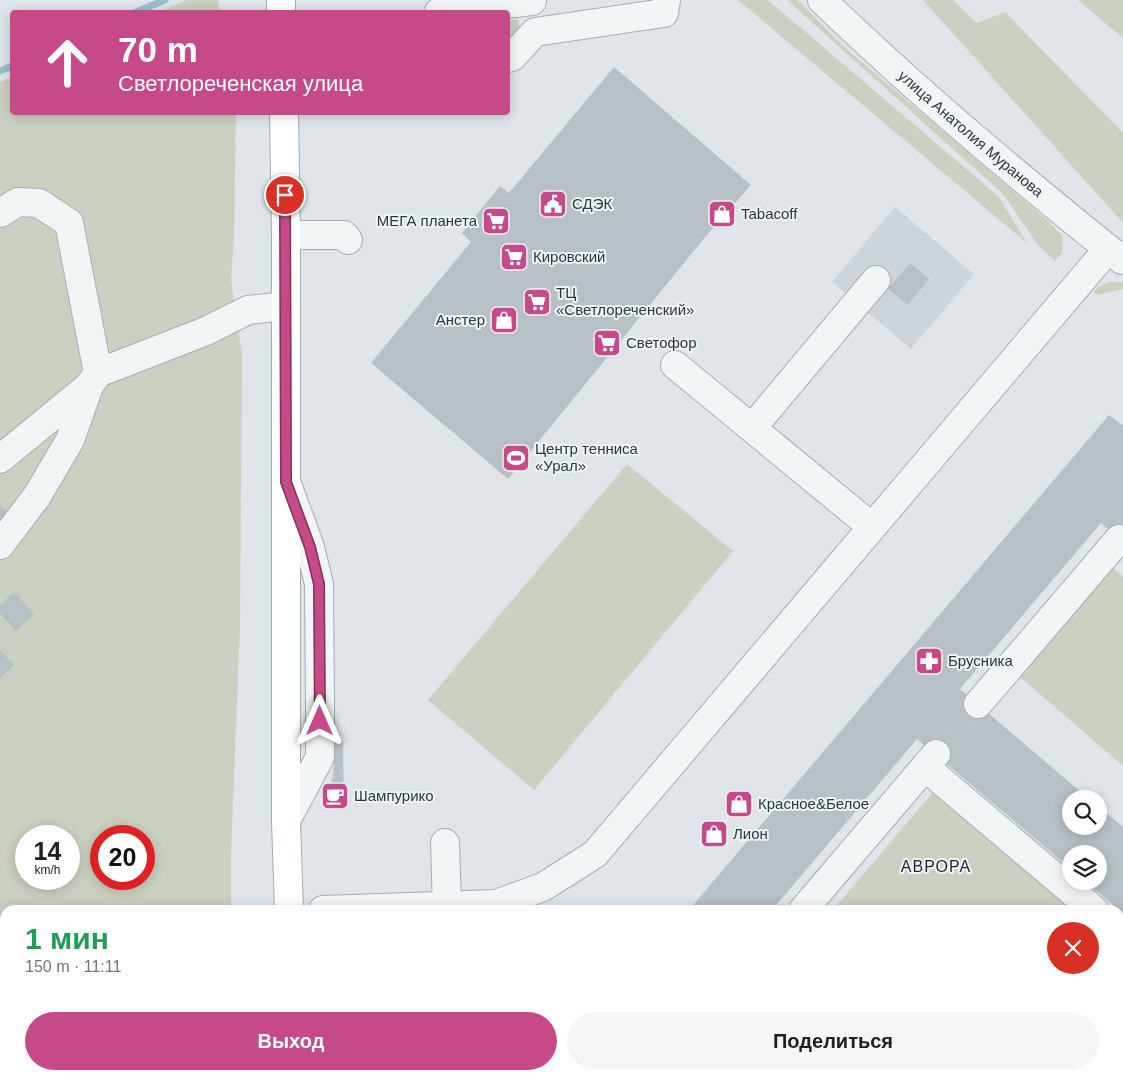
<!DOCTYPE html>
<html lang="ru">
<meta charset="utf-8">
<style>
:root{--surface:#fff;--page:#f6f6f6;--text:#202124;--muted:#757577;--accent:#c74a88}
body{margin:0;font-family:Helvetica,sans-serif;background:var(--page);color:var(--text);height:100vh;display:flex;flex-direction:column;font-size:19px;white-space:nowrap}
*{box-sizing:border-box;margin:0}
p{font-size:16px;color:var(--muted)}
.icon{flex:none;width:28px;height:28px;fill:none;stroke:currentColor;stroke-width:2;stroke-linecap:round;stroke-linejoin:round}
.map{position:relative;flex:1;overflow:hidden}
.panel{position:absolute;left:0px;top:905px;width:1124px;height:175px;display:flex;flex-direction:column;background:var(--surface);border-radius:15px 15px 0 0;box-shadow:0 2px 12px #0003}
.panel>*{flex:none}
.top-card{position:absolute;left:10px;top:10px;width:500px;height:105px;border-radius:5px;box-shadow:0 2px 12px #0003;background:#c74a88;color:#fff;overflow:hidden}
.controls{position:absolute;left:1062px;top:790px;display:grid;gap:10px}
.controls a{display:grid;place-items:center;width:45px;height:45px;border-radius:50%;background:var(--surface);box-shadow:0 2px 12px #0003;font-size:25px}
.speed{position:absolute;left:15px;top:825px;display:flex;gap:10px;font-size:25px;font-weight:700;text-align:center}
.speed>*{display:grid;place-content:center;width:65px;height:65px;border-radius:50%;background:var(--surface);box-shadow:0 2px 12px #0003;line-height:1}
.speed small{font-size:12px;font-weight:400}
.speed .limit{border:8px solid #d22;background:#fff;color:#111}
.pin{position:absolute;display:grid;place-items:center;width:42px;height:42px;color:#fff;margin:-21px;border:2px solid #fff;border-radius:50%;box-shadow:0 1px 5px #0007}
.me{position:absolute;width:55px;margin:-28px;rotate:0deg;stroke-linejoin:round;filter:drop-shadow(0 0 4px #0008)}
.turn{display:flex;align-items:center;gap:18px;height:105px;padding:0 25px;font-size:22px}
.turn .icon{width:65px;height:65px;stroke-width:2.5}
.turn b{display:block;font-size:35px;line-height:42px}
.round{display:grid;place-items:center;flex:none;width:52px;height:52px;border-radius:26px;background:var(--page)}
.head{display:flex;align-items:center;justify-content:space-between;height:85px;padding:0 25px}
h1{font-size:30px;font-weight:600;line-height:38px;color:#1e9e55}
.action{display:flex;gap:10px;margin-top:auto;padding:10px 25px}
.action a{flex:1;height:58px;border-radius:30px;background:var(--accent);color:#fff;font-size:20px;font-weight:600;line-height:58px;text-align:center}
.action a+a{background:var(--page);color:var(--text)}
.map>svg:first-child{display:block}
.built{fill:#cdd5da}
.green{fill:#cbd1c1;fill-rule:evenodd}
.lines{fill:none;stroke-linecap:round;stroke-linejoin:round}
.stream{stroke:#9cbfc6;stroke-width:7}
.building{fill:#b7c0c4}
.minor-tunnel{stroke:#bbc2c6;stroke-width:28;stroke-dasharray:28 14;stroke-linecap:butt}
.minor-casing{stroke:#a5aeb2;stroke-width:30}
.major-casing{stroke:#9faeb3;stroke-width:30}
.minor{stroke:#f2f5f6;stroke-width:28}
.major{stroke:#fff;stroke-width:28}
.route-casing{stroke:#813058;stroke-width:12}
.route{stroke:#c74a88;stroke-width:9}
.labels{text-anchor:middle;stroke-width:4;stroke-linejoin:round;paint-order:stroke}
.street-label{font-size:15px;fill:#29383e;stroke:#eff4f5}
.poi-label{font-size:15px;fill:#29383e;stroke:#eff4f5;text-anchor:start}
.neighbourhood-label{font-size:16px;letter-spacing:1px;fill:#1b292f;stroke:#eff4f5}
</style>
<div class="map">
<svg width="1123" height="1080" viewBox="0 0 1123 1080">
<rect width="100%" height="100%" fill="#dfe5e8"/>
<path class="built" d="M895 207 974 274 911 349 832 282Z"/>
<g class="green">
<path d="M187 0H218L220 12H158Z"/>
<path d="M738 0H768L998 196 1027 243Z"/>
<path d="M787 0H798L843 46 1047 220 1063 237 1062 253 1055 261 1038 245 1003 194Z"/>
<path d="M923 0H953L977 23 1005 12 1123 133V223Z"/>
<path d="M1078 0H1123V38Z"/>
<path d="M518 19 520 29 513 38 508 39V21Z"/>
<path d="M12 77V112L236 113 234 236 231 280 242 355 240 628 231 852V910H5V1075H231V1080H0V82ZM26 836H69V879H26ZM101 836H144V879H101Z"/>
<path d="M1110 282H1123V289L1098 295 1094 292 1098 287Z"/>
<path d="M627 464 733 551 534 790 428 700Z"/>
<path d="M1109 565 1123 577V766L1018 675Z"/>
<path d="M934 791 1073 910H833Z"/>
<path d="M1011 1075H1051L1046 1080H1017Z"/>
</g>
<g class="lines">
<g class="stream">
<path d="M136 12 165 0"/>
<path d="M0 71 12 66"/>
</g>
</g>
<g class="building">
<path d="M614 67 751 185 706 236 508 479 371 363 471 242 462 233 500 186 509 193Z"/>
<path d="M910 263 929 279 908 305 888 289Z"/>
<path d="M1109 415 1123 426V542L1101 523 960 689 1089 799H1071V826H1099V807L1123 827V912L1119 917V910H1109L1113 905 1085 881H1099V854H1071V869L917 739 772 910H689Z"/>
<path d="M0 503 12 520 0 528Z"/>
<path d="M14 592 34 614 16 631 0 613V605Z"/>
<path d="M0 650 14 665 0 678Z"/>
<path d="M343 740 344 810H338L324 798 333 777 335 741Z"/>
<path d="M882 1075H966L971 1080H888Z"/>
</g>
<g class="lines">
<path class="minor-tunnel" d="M936 754 978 704"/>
<g class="minor-casing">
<g id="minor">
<path id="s1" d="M822 0C917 92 1019 177 1122 260"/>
<path d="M439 12 532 1"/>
<path d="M508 58 512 57 535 32 664 13 666 0"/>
<path d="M0 213 18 202 39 203 69 223 98 373 89 386 0 459"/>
<path d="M286 235H344L348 240"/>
<path d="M675 365 872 527"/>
<path d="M98 373 206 331 248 310 285 306"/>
<path d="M752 428 876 280"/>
<path d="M0 545 37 496 70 440 89 386"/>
<path d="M978 704 1119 539"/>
<path d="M925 767 1094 910"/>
<path d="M286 821 320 757V704L319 584 310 547 287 484"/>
<path d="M445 843 447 907"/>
<path d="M323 910 496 904 543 887 595 854 1108 249"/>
<path d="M803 910 936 754"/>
<path d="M1119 931 1123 934"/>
<path d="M1119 1013 1123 1008"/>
<path d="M536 1075 545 1080"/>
<path d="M843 1075 849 1080"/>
<path d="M987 1075 993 1080"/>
<path d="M257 1080V1075"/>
<path d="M437 1080V1075"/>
<path d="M571 1080 590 1075"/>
</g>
</g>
<g class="major-casing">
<g id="major">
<path d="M281 0V12"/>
<path d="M284 112 286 235V821L289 910"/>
<path d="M291 1075V1080"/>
</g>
</g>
<use href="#minor" class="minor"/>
<use href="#major" class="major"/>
</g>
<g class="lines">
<g class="route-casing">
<path id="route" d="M285 195 286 482 310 547 319 584 320 721"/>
</g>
<use href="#route" class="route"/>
</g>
<defs>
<g id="civic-square" transform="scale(1.4375)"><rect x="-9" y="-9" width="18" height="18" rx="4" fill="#c74a88" stroke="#eff4f5"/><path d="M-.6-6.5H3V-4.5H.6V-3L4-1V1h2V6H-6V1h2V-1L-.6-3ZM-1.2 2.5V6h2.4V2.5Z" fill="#fff"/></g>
<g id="shop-square" transform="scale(1.4375)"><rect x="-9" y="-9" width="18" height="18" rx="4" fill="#c74a88" stroke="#eff4f5"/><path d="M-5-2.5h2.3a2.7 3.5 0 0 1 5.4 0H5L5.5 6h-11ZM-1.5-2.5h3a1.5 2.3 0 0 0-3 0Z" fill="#fff"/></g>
<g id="supermarket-square" transform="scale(1.4375)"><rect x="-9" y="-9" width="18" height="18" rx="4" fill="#c74a88" stroke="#eff4f5"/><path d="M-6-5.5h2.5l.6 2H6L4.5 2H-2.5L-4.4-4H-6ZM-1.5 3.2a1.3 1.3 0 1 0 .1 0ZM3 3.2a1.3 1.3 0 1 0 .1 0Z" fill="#fff"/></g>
<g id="stadium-square" transform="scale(1.4375)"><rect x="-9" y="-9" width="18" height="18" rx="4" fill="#c74a88" stroke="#eff4f5"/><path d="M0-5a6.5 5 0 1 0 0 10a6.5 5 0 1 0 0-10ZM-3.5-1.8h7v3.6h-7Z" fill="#fff"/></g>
<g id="pharmacy-square" transform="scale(1.4375)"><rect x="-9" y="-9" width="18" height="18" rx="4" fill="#c74a88" stroke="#eff4f5"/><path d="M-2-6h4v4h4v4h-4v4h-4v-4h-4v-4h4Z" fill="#fff"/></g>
<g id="cafe-square" transform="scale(1.4375)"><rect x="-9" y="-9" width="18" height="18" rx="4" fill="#c74a88" stroke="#eff4f5"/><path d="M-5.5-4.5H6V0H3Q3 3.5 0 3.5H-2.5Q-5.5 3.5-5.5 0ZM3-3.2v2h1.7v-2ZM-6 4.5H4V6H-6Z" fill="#fff"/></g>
</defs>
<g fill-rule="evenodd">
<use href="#civic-square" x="553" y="204"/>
<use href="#shop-square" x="722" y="214"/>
<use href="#supermarket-square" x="496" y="221"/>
<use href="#supermarket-square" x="514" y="257"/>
<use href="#supermarket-square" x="537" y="302"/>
<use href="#shop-square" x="504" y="320"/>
<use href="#supermarket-square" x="607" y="343"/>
<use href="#stadium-square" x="516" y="458"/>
<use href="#pharmacy-square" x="929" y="661"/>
<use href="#cafe-square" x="335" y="796"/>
<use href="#shop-square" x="739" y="804"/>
<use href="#shop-square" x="714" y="834"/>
</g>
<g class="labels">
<g class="street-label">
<text dy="5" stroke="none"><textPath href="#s1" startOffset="200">улица Анатолия Муранова</textPath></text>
</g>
<g class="poi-label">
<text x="572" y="209">СДЭК</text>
<text x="741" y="219">Tabacoff</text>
<text x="477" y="226" text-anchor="end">МЕГА планета</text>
<text x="533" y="262">Кировский</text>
<text x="556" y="298">ТЦ<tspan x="556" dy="17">«Светлореченский»</tspan></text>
<text x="485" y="325" text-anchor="end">Анстер</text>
<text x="626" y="348">Светофор</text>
<text x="535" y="454">Центр тенниса<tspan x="535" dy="17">«Урал»</tspan></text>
<text x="948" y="666">Брусника</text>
<text x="354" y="801">Шампурико</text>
<text x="758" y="809">Красное&amp;Белое</text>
<text x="733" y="839">Лион</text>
</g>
<g class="neighbourhood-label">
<text x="936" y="872">АВРОРА</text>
</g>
</g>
</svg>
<div class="controls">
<a><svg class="icon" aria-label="search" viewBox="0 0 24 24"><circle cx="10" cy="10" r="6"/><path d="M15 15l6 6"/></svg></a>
<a><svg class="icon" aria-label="layers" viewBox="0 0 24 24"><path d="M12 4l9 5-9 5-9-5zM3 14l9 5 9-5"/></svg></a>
</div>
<div class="speed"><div>14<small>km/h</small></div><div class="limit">20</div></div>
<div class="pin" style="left:285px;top:195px;background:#d93025"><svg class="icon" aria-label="arrive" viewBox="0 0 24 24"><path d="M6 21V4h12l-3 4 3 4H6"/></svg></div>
<svg class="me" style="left:320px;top:721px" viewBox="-20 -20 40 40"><path d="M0-17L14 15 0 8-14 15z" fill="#c74a88" stroke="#fff" stroke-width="4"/></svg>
<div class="top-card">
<div class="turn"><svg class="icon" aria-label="ahead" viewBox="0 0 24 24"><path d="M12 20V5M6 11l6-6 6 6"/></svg><div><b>70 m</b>Светлореченская улица</div></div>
</div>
<section class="panel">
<div class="head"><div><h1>1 мин</h1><p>150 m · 11:11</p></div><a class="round" style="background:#d93025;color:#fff"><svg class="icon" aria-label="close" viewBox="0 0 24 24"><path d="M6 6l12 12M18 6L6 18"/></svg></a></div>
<div class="action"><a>Выход</a><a>Поделиться</a></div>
</section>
</div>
